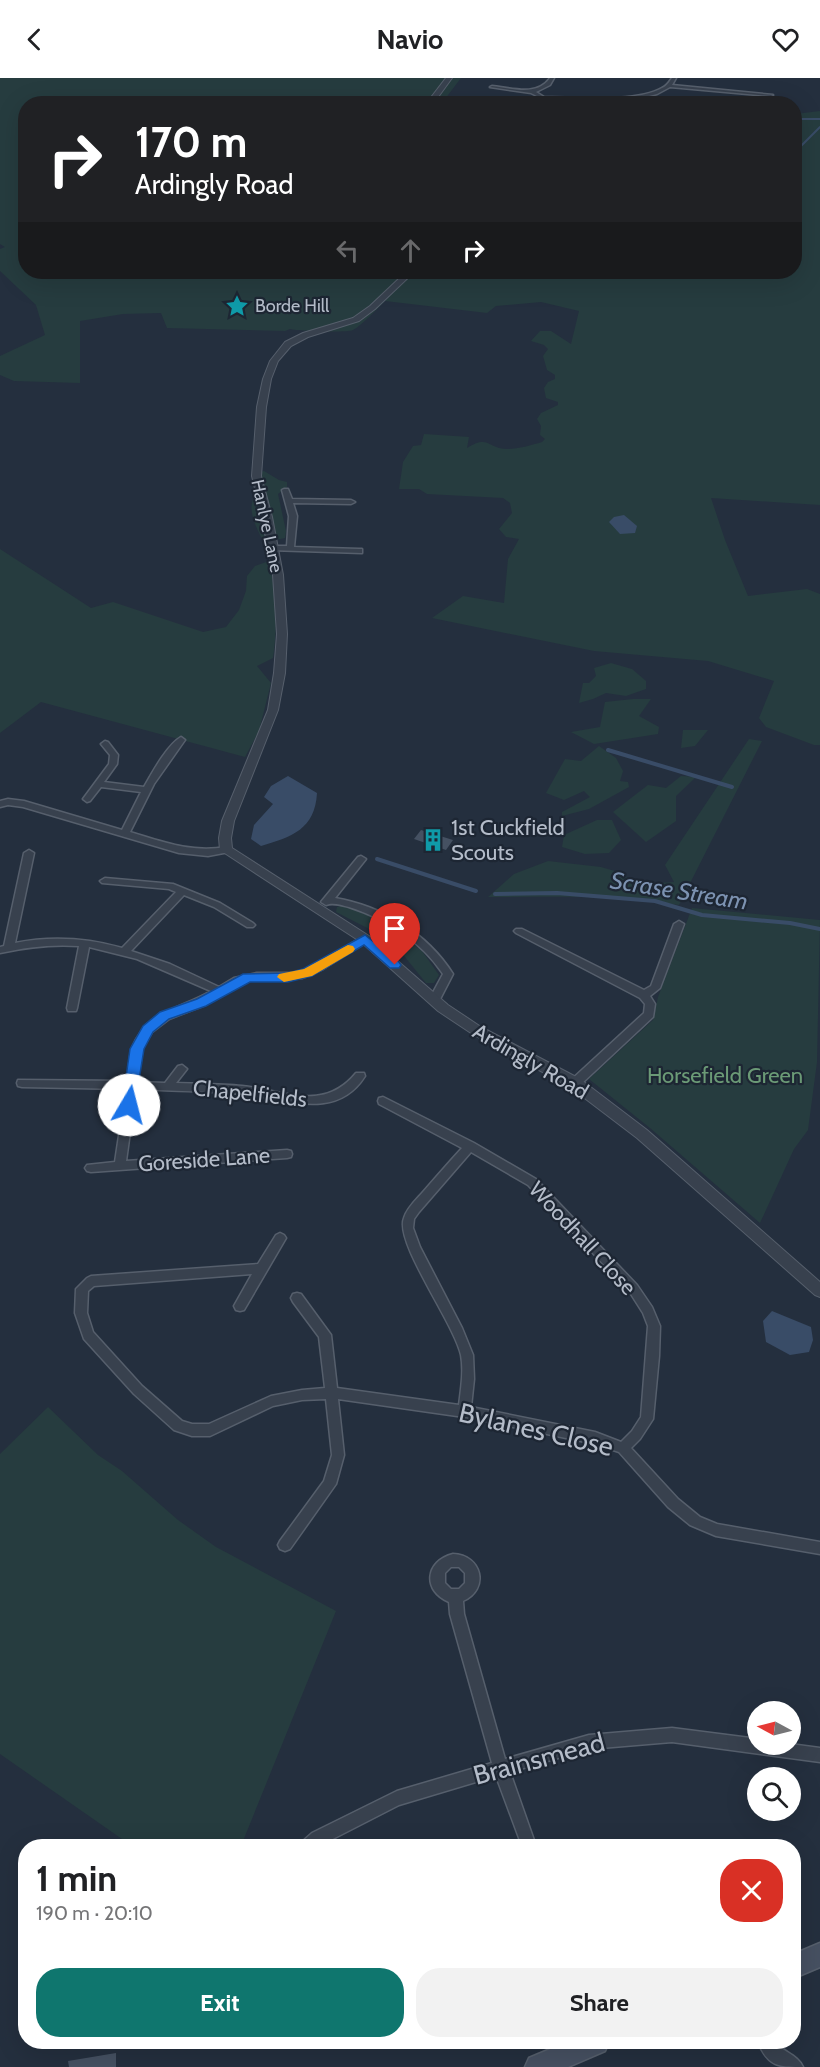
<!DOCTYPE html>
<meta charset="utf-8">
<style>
:root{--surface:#fff;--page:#f2f2f2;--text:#202124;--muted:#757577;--accent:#0f766e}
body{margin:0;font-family:Cabin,sans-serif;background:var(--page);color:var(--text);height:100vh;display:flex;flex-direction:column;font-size:22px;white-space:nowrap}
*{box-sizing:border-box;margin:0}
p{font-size:20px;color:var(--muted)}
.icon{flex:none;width:33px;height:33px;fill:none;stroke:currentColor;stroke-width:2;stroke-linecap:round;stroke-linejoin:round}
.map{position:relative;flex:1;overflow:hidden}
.panel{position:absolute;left:18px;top:1761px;width:783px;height:210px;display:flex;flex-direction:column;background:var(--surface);border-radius:24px;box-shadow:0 6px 24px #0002}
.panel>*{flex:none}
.guide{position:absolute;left:18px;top:18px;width:784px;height:183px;border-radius:24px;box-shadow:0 6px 24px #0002;background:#202124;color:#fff;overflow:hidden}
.needle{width:39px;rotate:277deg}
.buttons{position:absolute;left:747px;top:1623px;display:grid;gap:12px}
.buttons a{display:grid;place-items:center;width:54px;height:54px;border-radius:50%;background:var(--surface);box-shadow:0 6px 24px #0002;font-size:30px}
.pin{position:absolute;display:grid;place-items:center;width:51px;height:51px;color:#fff;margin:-62px -26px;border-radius:50% 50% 50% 0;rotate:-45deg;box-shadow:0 0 6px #0007}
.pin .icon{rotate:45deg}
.me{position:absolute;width:66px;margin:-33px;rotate:8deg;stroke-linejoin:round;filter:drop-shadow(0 0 4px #0008)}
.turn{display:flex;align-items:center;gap:21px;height:126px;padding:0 18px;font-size:27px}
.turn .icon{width:78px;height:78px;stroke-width:2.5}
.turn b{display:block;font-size:42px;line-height:51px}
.lanes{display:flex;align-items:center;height:57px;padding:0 18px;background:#0003;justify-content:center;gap:30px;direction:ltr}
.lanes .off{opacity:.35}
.round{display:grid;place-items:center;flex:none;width:63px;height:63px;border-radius:24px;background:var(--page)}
.head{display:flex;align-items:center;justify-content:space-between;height:102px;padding:0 18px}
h1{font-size:36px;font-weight:700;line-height:45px}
.button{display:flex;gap:12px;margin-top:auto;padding:12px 18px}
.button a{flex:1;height:69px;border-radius:24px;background:var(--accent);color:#fff;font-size:24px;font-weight:700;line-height:69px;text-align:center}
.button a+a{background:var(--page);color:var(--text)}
header{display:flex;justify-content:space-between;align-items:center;height:78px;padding:0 18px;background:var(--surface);font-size:27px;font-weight:700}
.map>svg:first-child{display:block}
.green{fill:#263c3f}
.water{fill:#394c67}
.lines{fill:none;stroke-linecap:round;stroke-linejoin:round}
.stream-far1{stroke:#394c67;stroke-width:2}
.stream{stroke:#394c67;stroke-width:4}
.building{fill:#455162}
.minor-casing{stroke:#565f6c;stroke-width:3}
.tertiary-casing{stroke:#565f6c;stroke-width:2}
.secondary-casing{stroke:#565f6c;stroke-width:3}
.minor{fill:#38414e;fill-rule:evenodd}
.tertiary{fill:#38414e;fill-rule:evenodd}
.secondary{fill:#465061;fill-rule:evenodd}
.route{fill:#1a73e8;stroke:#114b97;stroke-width:1.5}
.slow{fill:#f59e0b}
.labels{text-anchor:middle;stroke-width:4.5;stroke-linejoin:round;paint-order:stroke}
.far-poi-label{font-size:18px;fill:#b4bcc9;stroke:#1d2633;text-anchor:start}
.far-street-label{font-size:18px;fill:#b4bcc9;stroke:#1d2633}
.poi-label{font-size:22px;fill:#b4bcc9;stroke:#1d2633;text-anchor:start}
.street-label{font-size:22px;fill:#b4bcc9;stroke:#1d2633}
.park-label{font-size:22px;fill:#6b9a76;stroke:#1d2633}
.water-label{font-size:24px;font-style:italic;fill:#7c92b1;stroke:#1d2633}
.near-street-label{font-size:27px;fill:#b4bcc9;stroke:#1d2633}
</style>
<header><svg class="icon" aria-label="back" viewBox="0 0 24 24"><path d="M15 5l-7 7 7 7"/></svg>Navio<svg class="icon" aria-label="heart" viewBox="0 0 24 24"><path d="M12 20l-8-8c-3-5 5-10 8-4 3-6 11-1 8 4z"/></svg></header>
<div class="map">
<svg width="820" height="1989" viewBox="0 0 820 1989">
<rect width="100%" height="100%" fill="#242f3e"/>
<g class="green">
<path d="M0 0H461L442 25 26 26V194H795V36L820 33V427L711 420 725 462 748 518 807 511 820 516V667H814L766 649 759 640 774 603 708 583 594 573 432 540 463 518 504 525 508 481 519 461 506 459 499 451 512 435 510 425 503 420 427 416 419 411H399L403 384 413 368 421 367 424 356 469 359 467 370C489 356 487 371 508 371 518 371 532 367 542 364L545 361 540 357 541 348 537 341 541 335 558 327V324L546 320 544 310 548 304 555 301V297L547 292 543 278 548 271 544 267 531 263 540 253H551L571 266 579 233 541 224 496 228 487 235 385 223C378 230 361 248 353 252 346 255 298 253 290 251L285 253 167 250 161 235 123 236 80 243V305L14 303 0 297V278L45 257 36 227 0 193V171L5 169 0 166Z"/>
<path d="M264 393 279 402 287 404V409L278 416 286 453 285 460 275 462 262 461C254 445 243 423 262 412L260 394Z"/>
<path d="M0 471 91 530 113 524 203 554 226 549 239 532 246 513 247 498 255 488 269 483C276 516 278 546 273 580L257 588 271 605 259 653 245 679 41 624 0 655Z"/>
<path d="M611 585 632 591 646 603V611L626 618 606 615 593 621 579 625 583 605H589L596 598 594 590Z"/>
<path d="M633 621H651L639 638 659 649 658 656 594 666 571 654 600 649 605 624Z"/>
<path d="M683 652H708L695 668 681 670Z"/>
<path d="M749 661 762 663 679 827C616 816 551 819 488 819L514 796 548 783 601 789 618 794 639 806 674 804 665 787Z"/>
<path d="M599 668 616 680 623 693 620 703 628 704 629 709 589 731 562 738V734L590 719 584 713 564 722 546 715 565 681 581 683Z"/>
<path d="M681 698 696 699 676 718V743L646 764 613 734 648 707 666 710Z"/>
<path d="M597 742H612L621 762 609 775 585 776 562 769 564 757Z"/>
<path d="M345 827 387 846 422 873 439 897 434 905H426L401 874 377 855 336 834 337 829Z"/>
<path d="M692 830 820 842 817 984 808 1052 794 1071 760 1145 650 1050 589 1001 653 942 658 919Z"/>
<path d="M48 1329 98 1377 122 1393 178 1442 216 1469 336 1533 241 1768H132L0 1676V1376Z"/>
</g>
<g class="water">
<path d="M624 437 637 448 635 455 620 456 609 444 614 439Z"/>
<path d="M288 698 317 715C315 751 292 759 261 768L251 761 254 747 273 726 264 719 271 708Z"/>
<path d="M772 1233 811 1249 813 1262 809 1274 790 1277 766 1264 763 1243Z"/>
</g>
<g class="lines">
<g class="stream-far1">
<path d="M795 41H820"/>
<path d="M795 71 799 70 820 49"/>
</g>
<g class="stream">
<path d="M608 672 732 709"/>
<path d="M377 781 476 813"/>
<path d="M495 816 557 815 655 823 702 837 790 845 820 851"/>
</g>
</g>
<g class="building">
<path d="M421 752 453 762 446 772 414 761Z"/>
<path d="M116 1975V1989H69L68 1983Z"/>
</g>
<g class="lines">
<g class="minor-casing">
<g id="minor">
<path d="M550 0H554L550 7 536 14 544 19C575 19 636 25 662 10 667 8 669 4 672 0H676L672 7 773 17 771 18 670 9 657 16 641 20 588 22 543 21 531 15 490 9 492 8C511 10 537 19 550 0Z"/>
<path d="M284 411H288L292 421 351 422 355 424 351 426 293 425 297 438 294 469 359 471H362V475L269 472V468H287L289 438 282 412Z"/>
<path d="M181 659 185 662 154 706 130 754C163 764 191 775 226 769L231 772 229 774 208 778 179 775 23 729 8 727 0 729V723L8 721 24 723 122 752 141 714 101 709 90 723 87 724 83 721 109 686 110 677 101 666 105 663 108 664 118 677 117 686 104 704 144 709C152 695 167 667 181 659Z"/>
<path d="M29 772 34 775 15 865C50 858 87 860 122 870L176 814 169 811 102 805 100 803 105 800 173 806 220 825 253 845 255 847 253 849H247L214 829 184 817 131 873 170 886 219 909 234 900 257 895H297L317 887 362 859 365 858 370 861 323 891 302 900 257 901 241 905 205 927 169 941 152 954 142 971 137 1004 165 1005 178 988 182 987 187 991 176 1005C198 1006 221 1006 242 1008 285 1012 323 1035 356 995H364L365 998C336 1044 285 1020 242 1016 207 1013 172 1013 136 1011L126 1083 287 1072 291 1073 292 1076 291 1079 287 1080 91 1094 87 1093 85 1090 87 1087 115 1084 126 1011 22 1009 18 1008 17 1005 18 1002 127 1003C129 993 129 980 132 970 146 933 181 931 211 913L137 881 89 869 77 930 76 933H68L67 930 79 868C52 866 27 869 0 875V869L4 868 24 775Z"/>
<path d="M361 778 366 781 335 820C382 828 427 855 453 896L438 925 434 926 429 922 443 896C421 863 386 841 349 829 341 827 333 824 326 827L321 824 358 779Z"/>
<path d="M679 843 684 846 660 910 650 918 655 926 653 939 579 1008H571L570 1005 571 1002 644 935 645 926 640 920 516 855 514 853 516 851H522L644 912 651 908 674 846Z"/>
<path d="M383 1019 474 1065 536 1101 637 1207 652 1229 660 1248 659 1278 653 1341 640 1361 631 1370 678 1421 700 1439 717 1446 820 1464V1476L716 1458 690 1447 668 1429 619 1374 595 1366 464 1339 338 1321 344 1377 336 1406 290 1471 285 1473 280 1471 278 1467 280 1463 324 1403 332 1377 326 1321 302 1322 273 1328 210 1358H192L174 1352 134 1316 84 1261 75 1235 76 1211 87 1200 91 1198 258 1186 276 1157 280 1155 284 1157 286 1160 244 1232 240 1233 236 1232 234 1228 252 1196 94 1208 88 1213 87 1235 93 1254 142 1308 182 1343 192 1346H209L271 1318 302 1312 325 1310 319 1259 293 1224 291 1220 293 1216 297 1215 301 1216 331 1257 337 1310 459 1327C461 1311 464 1293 461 1277 454 1245 394 1164 404 1140 407 1130 416 1122 423 1114 436 1099 449 1084 462 1070L379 1026 378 1023 379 1020ZM471 1074 528 1107 629 1213 643 1235 648 1248 641 1339 632 1353 621 1364 595 1354 471 1329 474 1301 473 1277 462 1250 420 1169 413 1150 414 1141 419 1134Z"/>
<path d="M453 1476C482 1477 490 1511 463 1523L464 1536 505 1681 589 1657 672 1650 758 1661V1666H790L820 1670V1684L672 1664 589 1671 510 1694 536 1768H522L496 1698 399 1727 319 1768H301L303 1763 312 1755 397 1713 492 1685 450 1536 449 1524C422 1513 425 1483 453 1476ZM451 1489H459L465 1495V1505L459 1511H451L445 1505V1495Z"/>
<path d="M758 1964H775C783 1974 798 1977 803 1989 779 1989 768 1989 758 1964Z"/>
</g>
</g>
<g class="tertiary-casing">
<g id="tertiary">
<path d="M446 0H452L433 26H426Z"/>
<path d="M406 194H414L375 231 359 243 308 259 291 268 278 283 271 301 266 329 261 398 272 439 283 497 287 556 285 595 278 632 234 743 231 760 232 770 369 858 448 927 481 949 580 1001 647 1052 820 1204V1219L815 1217 637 1060 570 1009 471 955 438 933 361 864 220 772 219 760 222 743 268 632 274 595 277 556 273 497 262 439 252 398 257 329 263 301 270 283 285 264 303 255 353 240 370 228Z"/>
</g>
</g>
<g class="secondary-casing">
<g id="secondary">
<path d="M820 1865V1889L794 1900V1876Z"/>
<path d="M567 1964H609L605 1973 568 1989H525L529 1980Z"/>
</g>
</g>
<use href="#minor" class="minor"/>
<use href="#tertiary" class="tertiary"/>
<use href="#secondary" class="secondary"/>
</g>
<path class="route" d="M365 857 399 884 401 887 399 890H390L364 867 312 898 288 904H250L206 928 169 941 153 954 144 971 135 1027 129 1032 124 1030 122 1027 130 971 143 948 160 934 197 921 243 896 288 895 303 891Z"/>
<path class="slow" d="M348 867 353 868 355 871 353 874 312 898 284 904 277 899 279 896 304 891Z"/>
<defs>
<g id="sight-bare" transform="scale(1.8)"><path d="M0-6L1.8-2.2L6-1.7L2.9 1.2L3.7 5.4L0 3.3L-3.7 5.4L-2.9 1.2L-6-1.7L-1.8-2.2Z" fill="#0f9aa8" stroke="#1d2633" stroke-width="2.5" paint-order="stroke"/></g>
<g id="building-bare" transform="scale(1.8)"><path d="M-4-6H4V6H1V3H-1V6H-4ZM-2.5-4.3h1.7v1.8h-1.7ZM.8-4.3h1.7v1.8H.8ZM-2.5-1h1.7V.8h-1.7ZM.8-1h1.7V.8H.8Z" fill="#0f9aa8" stroke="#1d2633" stroke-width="2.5" paint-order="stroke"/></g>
</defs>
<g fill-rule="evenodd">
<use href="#sight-bare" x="237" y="228"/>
<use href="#building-bare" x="433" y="762"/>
</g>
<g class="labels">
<g class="far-poi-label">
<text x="255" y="234">Borde Hill</text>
</g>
<g class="far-street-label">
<text transform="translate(267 448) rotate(78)" y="6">Hanlye Lane</text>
</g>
<g class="poi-label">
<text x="451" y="757">1st Cuckfield<tspan x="451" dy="25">Scouts</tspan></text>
</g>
<g class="street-label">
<text transform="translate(531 983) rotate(30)" y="8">Ardingly Road</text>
<text transform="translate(250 1015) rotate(6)" y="8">Chapelfields</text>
<text transform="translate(204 1081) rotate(-4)" y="8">Goreside Lane</text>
<text transform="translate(583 1160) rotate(47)" y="8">Woodhall Close</text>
</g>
<g class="park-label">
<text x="725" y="1005">Horsefield Green</text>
</g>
<g class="water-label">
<text transform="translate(679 813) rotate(9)" y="8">Scrase Stream</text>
</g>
<g class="near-street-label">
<text transform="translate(536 1352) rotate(13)" y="9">Bylanes Close</text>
<text transform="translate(539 1681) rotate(-15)" y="9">Brainsmead</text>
</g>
</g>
</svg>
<div class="buttons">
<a><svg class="needle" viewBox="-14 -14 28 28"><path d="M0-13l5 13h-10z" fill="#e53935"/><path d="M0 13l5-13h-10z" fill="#757577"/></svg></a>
<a><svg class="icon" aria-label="search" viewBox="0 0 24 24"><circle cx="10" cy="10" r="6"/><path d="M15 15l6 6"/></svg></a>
</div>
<div class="pin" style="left:395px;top:887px;background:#d93025"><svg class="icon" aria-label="arrive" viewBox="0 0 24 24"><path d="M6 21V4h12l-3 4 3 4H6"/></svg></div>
<svg class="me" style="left:129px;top:1027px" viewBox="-20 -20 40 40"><circle r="19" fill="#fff"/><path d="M0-13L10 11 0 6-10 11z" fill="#1a73e8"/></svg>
<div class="guide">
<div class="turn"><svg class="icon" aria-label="right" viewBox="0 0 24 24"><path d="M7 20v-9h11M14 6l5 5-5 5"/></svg><div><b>170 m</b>Ardingly Road</div></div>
<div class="lanes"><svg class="icon off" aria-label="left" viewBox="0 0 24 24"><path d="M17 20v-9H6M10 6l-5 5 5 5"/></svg><svg class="icon off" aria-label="ahead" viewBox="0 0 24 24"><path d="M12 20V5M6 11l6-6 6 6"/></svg><svg class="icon" aria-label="right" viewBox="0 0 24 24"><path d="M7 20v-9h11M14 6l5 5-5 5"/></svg></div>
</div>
<section class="panel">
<div class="head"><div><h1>1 min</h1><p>190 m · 20:10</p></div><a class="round" style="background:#d93025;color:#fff"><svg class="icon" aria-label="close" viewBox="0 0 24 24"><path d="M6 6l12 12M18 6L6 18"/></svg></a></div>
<div class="button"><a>Exit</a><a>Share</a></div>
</section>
</div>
